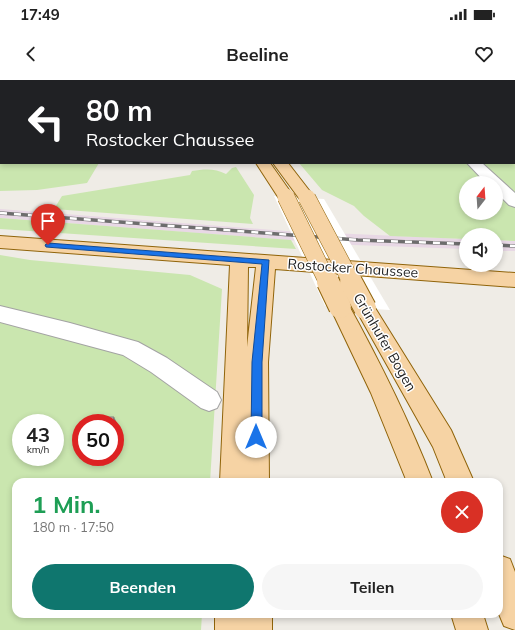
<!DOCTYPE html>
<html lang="de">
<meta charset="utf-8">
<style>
:root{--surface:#fff;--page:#f6f6f6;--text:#222;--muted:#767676;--accent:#0f766e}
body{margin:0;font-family:Mulish,sans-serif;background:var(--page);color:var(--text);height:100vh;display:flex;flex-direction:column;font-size:15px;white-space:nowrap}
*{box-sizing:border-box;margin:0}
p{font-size:13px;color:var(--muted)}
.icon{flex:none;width:22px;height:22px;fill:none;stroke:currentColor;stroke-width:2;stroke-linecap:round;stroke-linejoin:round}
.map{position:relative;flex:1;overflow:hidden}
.panel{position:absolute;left:12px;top:398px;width:491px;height:140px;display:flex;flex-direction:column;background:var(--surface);border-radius:12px;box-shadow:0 2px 6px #0003}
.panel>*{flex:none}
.guide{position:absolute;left:0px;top:0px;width:515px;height:84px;box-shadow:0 2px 6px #0003;background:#202124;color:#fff;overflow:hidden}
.needle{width:26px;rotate:17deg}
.controls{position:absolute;left:459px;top:96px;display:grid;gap:8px}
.controls a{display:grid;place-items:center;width:44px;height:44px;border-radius:50%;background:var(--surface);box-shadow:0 2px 6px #0003;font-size:20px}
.speed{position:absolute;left:12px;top:334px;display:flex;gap:8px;font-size:20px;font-weight:700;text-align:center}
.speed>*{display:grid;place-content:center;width:52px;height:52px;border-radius:50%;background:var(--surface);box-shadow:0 2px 6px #0003;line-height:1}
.speed small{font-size:10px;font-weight:400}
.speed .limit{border:6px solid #d22;background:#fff;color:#111}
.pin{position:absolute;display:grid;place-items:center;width:34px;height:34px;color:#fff;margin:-41px -17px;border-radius:50% 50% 50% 0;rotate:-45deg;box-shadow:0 0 4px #0007}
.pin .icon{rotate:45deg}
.me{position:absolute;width:44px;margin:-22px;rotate:0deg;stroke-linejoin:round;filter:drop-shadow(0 0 3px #0008)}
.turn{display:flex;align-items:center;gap:14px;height:84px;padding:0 20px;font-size:18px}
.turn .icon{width:52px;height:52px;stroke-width:2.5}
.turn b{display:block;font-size:28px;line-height:34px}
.round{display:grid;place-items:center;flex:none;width:42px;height:42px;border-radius:21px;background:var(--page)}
.summary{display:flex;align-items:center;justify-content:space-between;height:68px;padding:0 20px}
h1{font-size:24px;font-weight:700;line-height:30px;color:#1e9e55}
.primary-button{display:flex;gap:8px;margin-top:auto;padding:8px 20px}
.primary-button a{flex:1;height:46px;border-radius:24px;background:var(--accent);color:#fff;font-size:16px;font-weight:700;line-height:46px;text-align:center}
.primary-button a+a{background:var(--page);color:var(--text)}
.status{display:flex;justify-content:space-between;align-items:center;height:28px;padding:0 20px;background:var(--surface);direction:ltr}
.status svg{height:11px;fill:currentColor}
header{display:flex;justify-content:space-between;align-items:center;height:52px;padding:0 20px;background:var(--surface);font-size:18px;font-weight:700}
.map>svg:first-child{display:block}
.industrial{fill:#e8d8e5}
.grass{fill:#cae6af;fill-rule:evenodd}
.pier{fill:#fff}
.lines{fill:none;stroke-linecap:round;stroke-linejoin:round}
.minor-casing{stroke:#a3a3a3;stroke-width:2}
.major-casing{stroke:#90640a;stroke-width:2}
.minor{fill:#fff;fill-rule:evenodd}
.major{fill:#f6d3a4;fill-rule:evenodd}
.rail-casing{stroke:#6d6d6d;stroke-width:3.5}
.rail{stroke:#fff;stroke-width:2.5;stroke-dasharray:7;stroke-linecap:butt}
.major-bridge-far1-casing{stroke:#90640a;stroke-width:18;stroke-linecap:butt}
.major-bridge-casing{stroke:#90640a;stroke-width:24;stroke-linecap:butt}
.major-bridge-far1{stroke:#f6d3a4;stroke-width:17}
.major-bridge{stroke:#f6d3a4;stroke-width:22}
.wall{fill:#a59e9a}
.shaded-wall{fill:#86817d}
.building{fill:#c0b8b3;stroke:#86817d}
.route{fill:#1a73e8;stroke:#114b97}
.labels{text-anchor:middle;stroke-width:3;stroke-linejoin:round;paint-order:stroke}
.street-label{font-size:14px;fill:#1f1f1f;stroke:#fff}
</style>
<div class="status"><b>17:49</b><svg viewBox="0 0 49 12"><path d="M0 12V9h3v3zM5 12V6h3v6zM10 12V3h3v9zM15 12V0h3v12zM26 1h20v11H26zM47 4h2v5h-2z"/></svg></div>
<header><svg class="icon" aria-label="back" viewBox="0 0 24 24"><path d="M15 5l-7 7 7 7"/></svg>Beeline<svg class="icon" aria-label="heart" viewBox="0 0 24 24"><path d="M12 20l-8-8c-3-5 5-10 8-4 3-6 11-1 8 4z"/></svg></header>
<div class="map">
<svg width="515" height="550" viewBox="0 0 515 550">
<rect width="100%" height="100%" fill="#efece6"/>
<g class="industrial">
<path d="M0 129 286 151 466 159V169L353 165 0 138Z"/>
<path d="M496 160 515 161V171H496Z"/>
</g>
<g class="grass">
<path d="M0 0H148L1 1V83H99L87 103 37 110 0 111Z"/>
<path d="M411 0H515V161L496 160V155H466V159L390 156 364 136 354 126 322 110 299 83H514V1ZM466 103H496V133H466Z"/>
<path d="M236 87 254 115 250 138 253 144 54 129 62 116 190 95 192 91C204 89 215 88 226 94L232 88Z"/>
<path d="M0 138 291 160 296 169 0 149Z"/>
<path d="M0 175 30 180 190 195 222 209 210 402H16V534H202L201 550H0ZM21 343H55V377H21ZM81 343H115V377H81Z"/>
</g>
<path class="pier" d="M274 116 324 119 390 230 325 226Z"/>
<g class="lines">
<g class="minor-casing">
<g id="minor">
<rect x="400" y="0" width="12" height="1"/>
<path d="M467 83H482L515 113V127L509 125 496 112V103H486Z"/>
<path d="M0 226 70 243 138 262 167 278 217 312 221 320 217 328 209 331 201 328 151 292 123 275 0 242Z"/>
</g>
</g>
<g class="major-casing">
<g id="major">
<rect x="209" y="0" width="12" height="1"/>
<path d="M256 83H270L294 117 292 120H280Z"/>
<path d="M273 83H288L315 118 313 121H301Z"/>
<path d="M0 156 515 193V207L275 189 268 282 269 402H220L230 185 0 168ZM248 187H256L247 267Z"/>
<path d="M340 219 347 222C379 280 409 340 433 402H407L371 313 330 227 333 222Z"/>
<path d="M365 220 372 223 451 350 474 402H447L433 367 355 228 358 223Z"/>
<path d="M499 475 510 479 515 492V550L504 546 499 534Z"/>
<rect x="215" y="534" width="57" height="16"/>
<path d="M451 534H483L488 550H456Z"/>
</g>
</g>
<use href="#minor" class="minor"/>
<use href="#major" class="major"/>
<g class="rail-casing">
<g id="rail">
<path d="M0 133 358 160 466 164"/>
<path d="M496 165 515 166"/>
</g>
</g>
<use href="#rail" class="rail"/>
<g class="major-bridge-far1-casing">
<g id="major-bridge-far1">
<path d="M286 117 328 203"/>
<path d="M307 118 352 203"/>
</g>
</g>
<g class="major-bridge-casing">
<g id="major-bridge">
<path d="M328 202 340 227"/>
<path d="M351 202 365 228"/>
</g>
</g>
<use href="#major-bridge-far1" class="major-bridge-far1"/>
<use href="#major-bridge" class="major-bridge"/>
</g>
<path class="wall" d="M514 28H515V54L514 52Z"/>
<path class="shaded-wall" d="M114 337 116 341 115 347V343H112Z"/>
<g class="building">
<path d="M0 0H117L116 1H1V52H0Z"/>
<path d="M317 0H391L392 1H318Z"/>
<path d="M514 28H515V44L514 42Z"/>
<path d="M99 337H114L112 343H97Z"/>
<path d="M124 400H142V402H123Z"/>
</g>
<path class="route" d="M48 163 269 180 262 282V357L260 360 256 362 253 360 251 357 252 282 262 184 46 167 45 165Z"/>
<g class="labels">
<g class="street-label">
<text transform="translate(353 188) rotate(4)" y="5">Rostocker Chaussee</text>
<text transform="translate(385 262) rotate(60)" y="5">Grünhufer Bogen</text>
</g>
</g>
</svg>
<div class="controls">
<a><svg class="needle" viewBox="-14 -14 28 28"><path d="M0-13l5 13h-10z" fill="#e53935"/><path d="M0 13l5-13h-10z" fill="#767676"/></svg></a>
<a><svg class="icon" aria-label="sound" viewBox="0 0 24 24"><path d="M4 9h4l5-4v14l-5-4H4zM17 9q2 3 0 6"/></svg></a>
</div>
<div class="speed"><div>43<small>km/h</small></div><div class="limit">50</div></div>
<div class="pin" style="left:48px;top:165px;background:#d93025"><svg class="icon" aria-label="arrive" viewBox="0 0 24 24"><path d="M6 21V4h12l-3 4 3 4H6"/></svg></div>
<svg class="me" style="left:256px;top:357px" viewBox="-20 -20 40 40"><circle r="19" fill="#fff"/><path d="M0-13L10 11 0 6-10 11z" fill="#1a73e8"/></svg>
<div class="guide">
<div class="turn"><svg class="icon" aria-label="left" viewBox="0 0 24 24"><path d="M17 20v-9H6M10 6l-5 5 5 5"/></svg><div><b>80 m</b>Rostocker Chaussee</div></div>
</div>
<section class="panel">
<div class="summary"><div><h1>1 Min.</h1><p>180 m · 17:50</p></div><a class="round" style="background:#d93025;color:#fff"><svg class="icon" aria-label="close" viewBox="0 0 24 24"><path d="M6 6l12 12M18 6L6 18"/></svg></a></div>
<div class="primary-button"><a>Beenden</a><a>Teilen</a></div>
</section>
</div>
